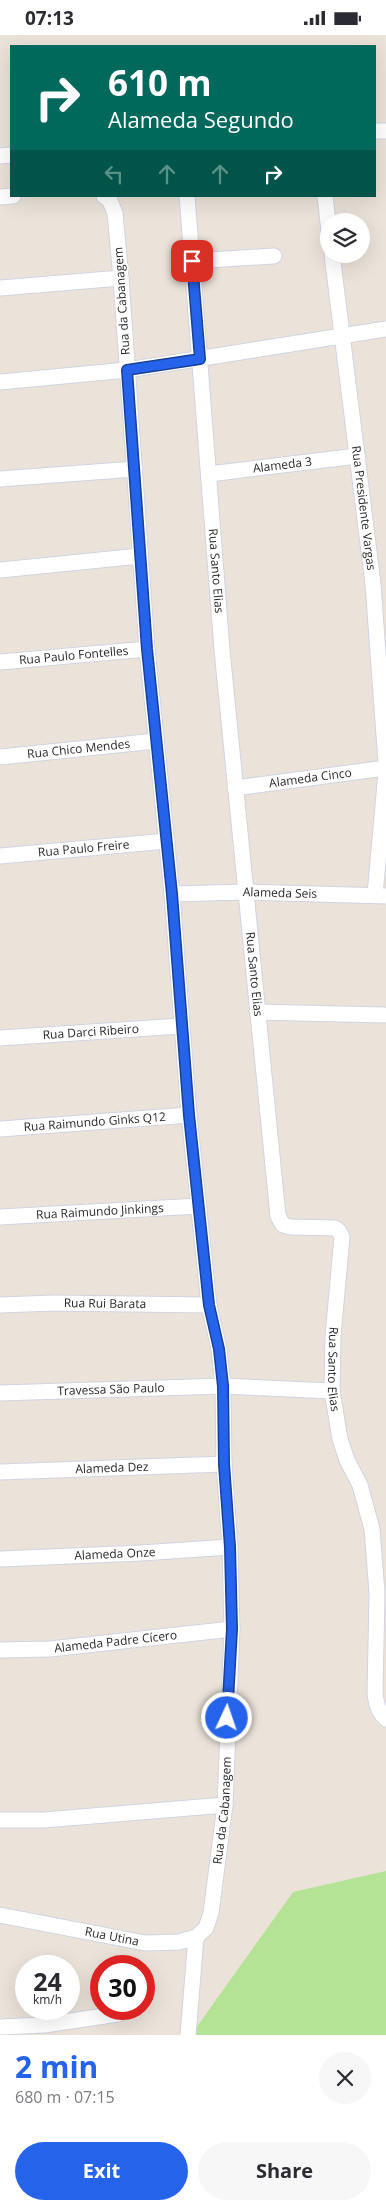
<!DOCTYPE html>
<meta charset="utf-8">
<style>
:root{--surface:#fff;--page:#f7f7f7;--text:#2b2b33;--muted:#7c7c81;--accent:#2563eb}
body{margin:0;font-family:"Open Sans",sans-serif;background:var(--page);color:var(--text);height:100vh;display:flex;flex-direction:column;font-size:19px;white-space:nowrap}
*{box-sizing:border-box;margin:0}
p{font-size:16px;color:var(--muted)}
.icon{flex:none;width:28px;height:28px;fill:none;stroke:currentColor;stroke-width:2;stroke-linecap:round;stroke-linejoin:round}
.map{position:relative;height:2000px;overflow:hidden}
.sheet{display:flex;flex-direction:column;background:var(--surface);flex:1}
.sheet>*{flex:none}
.banner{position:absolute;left:10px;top:10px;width:366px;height:152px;border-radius:0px;box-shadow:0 5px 20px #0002;background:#00695c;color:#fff;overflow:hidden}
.buttons{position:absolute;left:320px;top:178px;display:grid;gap:10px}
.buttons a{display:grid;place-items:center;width:50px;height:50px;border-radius:50%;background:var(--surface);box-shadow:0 5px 20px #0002;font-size:25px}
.speed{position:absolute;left:15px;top:1920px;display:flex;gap:10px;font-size:25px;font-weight:700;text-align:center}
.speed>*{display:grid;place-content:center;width:65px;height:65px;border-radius:50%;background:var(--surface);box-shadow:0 5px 20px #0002;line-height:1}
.speed small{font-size:12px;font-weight:400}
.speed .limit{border:8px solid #d22;background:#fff;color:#111}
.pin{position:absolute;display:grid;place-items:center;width:42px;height:42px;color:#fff;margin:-21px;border-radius:10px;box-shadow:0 2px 8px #0006}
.me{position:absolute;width:55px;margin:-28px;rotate:3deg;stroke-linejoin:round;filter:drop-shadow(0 0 4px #0008)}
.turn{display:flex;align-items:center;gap:18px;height:105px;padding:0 15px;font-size:22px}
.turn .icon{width:65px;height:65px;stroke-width:2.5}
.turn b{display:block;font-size:35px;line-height:42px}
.lanes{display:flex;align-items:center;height:48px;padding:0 15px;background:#0003;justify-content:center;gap:25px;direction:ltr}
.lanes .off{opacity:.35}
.round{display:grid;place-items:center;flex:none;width:52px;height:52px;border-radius:26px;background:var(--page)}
.summary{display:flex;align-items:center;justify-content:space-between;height:85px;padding:0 15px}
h1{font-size:30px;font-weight:700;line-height:38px;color:var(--accent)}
.cta{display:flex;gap:10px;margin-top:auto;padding:10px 15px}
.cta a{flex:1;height:58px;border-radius:30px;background:var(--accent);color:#fff;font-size:20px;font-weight:700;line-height:58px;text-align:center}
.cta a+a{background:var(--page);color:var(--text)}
.status{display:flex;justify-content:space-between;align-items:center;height:35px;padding:0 25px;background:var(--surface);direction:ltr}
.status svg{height:14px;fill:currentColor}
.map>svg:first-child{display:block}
.green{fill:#b4e396}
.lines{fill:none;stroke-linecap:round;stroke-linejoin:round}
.minor-casing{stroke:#d0d4e2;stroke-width:17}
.minor{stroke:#fff;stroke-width:15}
.route-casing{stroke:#184099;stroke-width:12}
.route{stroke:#2563eb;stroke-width:9}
.labels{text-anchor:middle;stroke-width:4;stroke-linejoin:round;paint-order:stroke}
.street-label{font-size:12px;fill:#292929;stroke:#fff}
</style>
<div class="status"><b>07:13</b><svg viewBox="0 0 49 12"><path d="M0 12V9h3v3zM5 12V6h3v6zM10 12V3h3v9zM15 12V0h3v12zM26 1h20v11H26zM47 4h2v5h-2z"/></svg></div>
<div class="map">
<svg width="386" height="2000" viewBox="0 0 386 2000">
<rect width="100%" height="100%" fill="#ebe3da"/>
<path class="green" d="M386 1836V2000H191L293 1857Z"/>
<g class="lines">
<g class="minor-casing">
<g id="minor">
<path d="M375 96H386"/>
<path d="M0 121 11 120"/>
<path id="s1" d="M187 161 222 615 278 1181 283 1190 291 1192 335 1193 339 1196 342 1202 333 1301 332 1356 340 1404 347 1425 360 1450 372 1494 377 1558 375 1658C376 1668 378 1677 386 1684"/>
<path d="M325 161 329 196"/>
<path d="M0 162 13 161"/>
<path id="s2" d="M332 219 373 549 386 728"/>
<path d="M192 226 274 221"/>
<path d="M0 253 121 243"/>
<path d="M0 347 127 335 386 294"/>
<path id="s3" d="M209 439 357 421"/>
<path d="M0 444 135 434"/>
<path d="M0 535 140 521"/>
<path id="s4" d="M0 627 147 614"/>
<path id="s5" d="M0 722 156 706"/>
<path id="s6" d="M235 753 386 733"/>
<path id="s7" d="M0 821 167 806"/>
<path id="s8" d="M172 859 245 857 386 861"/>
<path d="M375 860 386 737"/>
<path d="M257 977 384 980"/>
<path id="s9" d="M0 1003 181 991"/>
<path id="s10" d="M0 1094 189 1080"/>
<path id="s11" d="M0 1182 199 1171"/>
<path id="s12" d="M0 1270 54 1268 209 1270"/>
<path id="s13" d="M0 1358 223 1351 332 1356"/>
<path id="s14" d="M0 1437 224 1429"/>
<path id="s15" d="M0 1524 141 1518 230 1512"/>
<path id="s16" d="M0 1615 50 1614 232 1594"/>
<path d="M0 1785H44L225 1770"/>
<path id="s17" d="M0 1880 145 1908 179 1907 196 1902 206 1893 211 1878 225 1770 232 1594 230 1512 224 1429 223 1351 219 1314 209 1270 189 1080 172 859 147 614 121 243 115 178 110 166 104 161"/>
<path d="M0 1992 44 1990 118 1979"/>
<path d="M188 2000 196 1902"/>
</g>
</g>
<use href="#minor" class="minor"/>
</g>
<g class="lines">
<g class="route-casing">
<path id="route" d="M192 226 200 324 127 335 147 614 172 859 189 1080 209 1270 219 1314 223 1351 224 1429 230 1512 232 1594 227 1683"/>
</g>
<use href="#route" class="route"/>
</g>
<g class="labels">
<g class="street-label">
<text transform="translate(122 266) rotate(-94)" y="4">Rua da Cabanagem</text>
<text dy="4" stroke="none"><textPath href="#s3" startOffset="74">Alameda 3</textPath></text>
<text dy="4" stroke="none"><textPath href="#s2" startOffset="256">Rua Presidente Vargas</textPath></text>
<text dy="4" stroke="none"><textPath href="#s1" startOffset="376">Rua Santo Elias</textPath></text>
<text dy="4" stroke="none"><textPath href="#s4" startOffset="74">Rua Paulo Fontelles</textPath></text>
<text dy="4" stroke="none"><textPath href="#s5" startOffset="79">Rua Chico Mendes</textPath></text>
<text dy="4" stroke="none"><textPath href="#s6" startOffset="76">Alameda Cinco</textPath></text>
<text dy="4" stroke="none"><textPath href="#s7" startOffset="84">Rua Paulo Freire</textPath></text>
<text dy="4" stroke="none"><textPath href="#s8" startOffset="108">Alameda Seis</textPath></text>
<text dy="4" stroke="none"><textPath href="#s1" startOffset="781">Rua Santo Elias</textPath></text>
<text dy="4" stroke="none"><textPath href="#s9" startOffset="91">Rua Darci Ribeiro</textPath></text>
<text dy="4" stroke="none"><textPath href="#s10" startOffset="95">Rua Raimundo Ginks Q12</textPath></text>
<text dy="4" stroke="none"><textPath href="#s11" startOffset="100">Rua Raimundo Jinkings</textPath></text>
<text dy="4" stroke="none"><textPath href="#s12" startOffset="105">Rua Rui Barata</textPath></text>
<text dy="4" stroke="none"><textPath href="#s1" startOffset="1231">Rua Santo Elias</textPath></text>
<text dy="4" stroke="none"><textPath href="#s13" startOffset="111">Travessa São Paulo</textPath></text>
<text dy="4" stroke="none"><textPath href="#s14" startOffset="112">Alameda Dez</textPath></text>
<text dy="4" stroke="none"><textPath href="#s15" startOffset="115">Alameda Onze</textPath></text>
<text dy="4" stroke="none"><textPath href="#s16" startOffset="116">Alameda Padre Cícero</textPath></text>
<text dy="4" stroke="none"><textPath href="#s17" startOffset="332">Rua da Cabanagem</textPath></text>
<text dy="4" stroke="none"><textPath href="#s17" startOffset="114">Rua Utina</textPath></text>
</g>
</g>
</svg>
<div class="buttons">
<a><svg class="icon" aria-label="layers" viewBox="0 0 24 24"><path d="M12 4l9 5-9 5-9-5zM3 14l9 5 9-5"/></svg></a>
</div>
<div class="speed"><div>24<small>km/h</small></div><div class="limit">30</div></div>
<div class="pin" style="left:192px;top:226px;background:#d93025"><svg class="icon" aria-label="arrive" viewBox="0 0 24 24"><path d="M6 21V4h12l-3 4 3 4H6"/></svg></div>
<svg class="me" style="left:227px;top:1683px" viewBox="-20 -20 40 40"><circle r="17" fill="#2563eb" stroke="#fff" stroke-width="3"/><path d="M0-11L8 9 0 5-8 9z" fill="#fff"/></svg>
<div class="banner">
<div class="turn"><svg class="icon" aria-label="right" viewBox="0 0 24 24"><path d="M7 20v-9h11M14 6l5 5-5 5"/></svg><div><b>610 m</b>Alameda Segundo</div></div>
<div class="lanes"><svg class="icon off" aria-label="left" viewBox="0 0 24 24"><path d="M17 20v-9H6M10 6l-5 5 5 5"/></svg><svg class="icon off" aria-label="ahead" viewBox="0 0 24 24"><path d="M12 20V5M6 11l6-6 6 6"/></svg><svg class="icon off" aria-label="ahead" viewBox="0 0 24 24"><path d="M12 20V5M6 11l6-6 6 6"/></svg><svg class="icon" aria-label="right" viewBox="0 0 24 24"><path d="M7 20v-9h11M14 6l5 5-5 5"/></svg></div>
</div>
</div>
<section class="sheet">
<div class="summary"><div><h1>2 min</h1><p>680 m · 07:15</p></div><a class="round"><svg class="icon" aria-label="close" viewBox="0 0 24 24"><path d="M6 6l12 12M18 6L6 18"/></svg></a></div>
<div class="cta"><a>Exit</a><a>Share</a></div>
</section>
